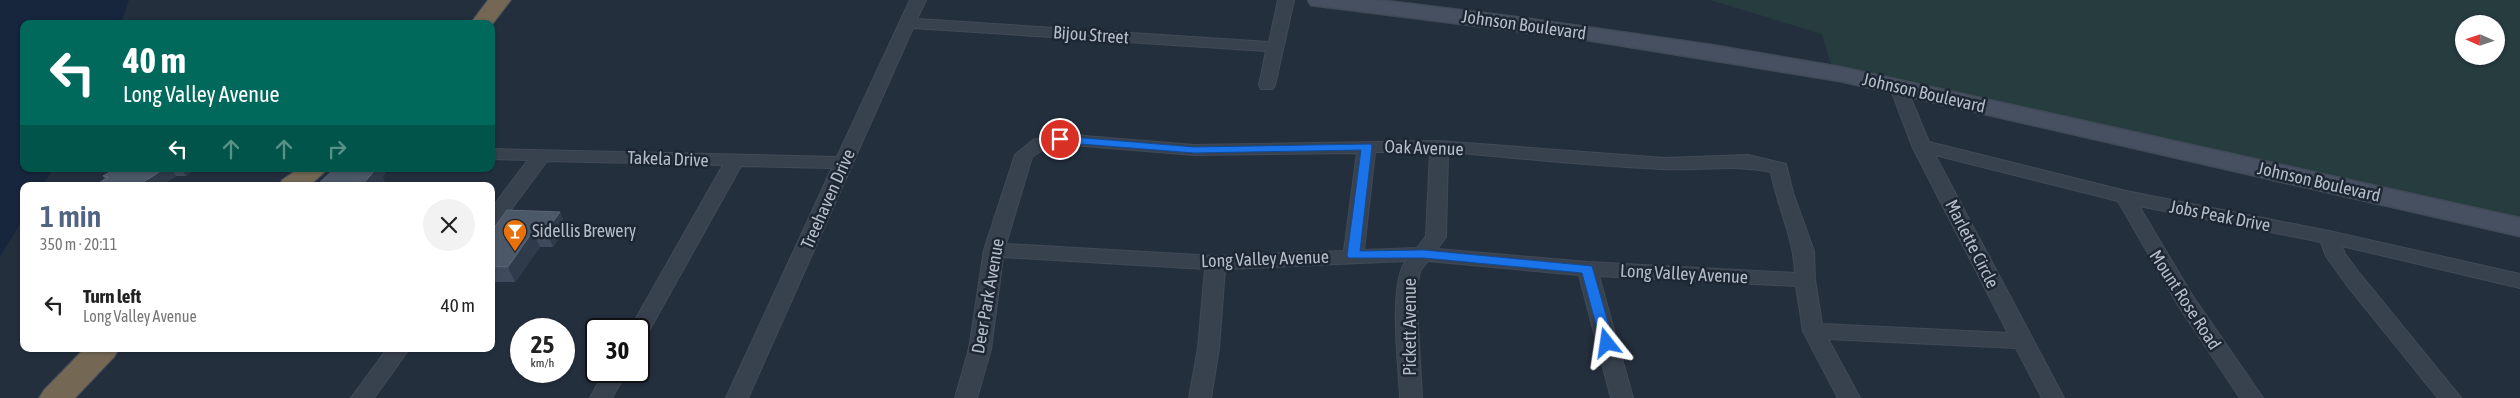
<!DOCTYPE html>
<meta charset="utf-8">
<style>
:root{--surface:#fff;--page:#f2f2f2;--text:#222;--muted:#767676;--accent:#516482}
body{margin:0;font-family:"Asap Condensed",sans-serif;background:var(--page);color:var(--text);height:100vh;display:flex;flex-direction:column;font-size:19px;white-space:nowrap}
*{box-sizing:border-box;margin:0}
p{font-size:16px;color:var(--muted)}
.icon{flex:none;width:28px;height:28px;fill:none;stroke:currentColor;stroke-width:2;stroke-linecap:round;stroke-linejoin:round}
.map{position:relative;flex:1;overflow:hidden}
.panel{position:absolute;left:20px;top:182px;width:475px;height:170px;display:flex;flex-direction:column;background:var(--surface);border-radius:10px;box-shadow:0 1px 4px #0004}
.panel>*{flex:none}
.banner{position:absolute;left:20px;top:20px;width:475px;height:152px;border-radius:10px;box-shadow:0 1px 4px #0004;background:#00695c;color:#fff;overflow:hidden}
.needle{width:32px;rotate:273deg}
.tools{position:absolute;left:2455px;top:15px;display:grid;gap:10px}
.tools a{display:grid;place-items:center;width:50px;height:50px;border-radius:50%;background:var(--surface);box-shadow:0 1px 4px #0004;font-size:25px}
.speed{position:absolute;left:510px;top:318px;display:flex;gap:10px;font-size:25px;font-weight:700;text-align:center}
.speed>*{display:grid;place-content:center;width:65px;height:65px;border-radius:50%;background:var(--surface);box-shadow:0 1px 4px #0004;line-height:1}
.speed small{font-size:12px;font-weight:400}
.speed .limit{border:2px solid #111;border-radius:8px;background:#fff;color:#111}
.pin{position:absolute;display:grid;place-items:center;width:42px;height:42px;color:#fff;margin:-21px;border:2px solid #fff;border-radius:50%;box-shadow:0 1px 5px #0007}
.me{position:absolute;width:55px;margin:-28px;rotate:345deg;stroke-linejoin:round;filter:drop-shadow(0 0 4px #0008)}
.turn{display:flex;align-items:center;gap:18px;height:105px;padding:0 20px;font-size:22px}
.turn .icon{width:65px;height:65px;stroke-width:2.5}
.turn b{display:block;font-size:35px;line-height:42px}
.lanes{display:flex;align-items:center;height:48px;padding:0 20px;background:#0003;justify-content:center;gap:25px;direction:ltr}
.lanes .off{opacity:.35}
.round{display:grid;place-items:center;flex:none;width:52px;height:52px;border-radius:26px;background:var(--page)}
.summary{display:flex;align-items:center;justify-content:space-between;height:85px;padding:0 20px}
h1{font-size:30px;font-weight:600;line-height:38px;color:var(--accent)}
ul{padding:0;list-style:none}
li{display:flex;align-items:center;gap:15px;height:75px;padding:0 20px}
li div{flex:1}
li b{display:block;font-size:19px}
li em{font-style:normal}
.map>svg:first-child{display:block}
.green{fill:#263c3f;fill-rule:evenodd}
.water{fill:#17263c}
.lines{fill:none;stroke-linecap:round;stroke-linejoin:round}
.street-casing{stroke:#414a57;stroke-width:2}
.secondary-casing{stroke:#414a57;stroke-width:3}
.highway-casing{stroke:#434c59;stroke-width:2}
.street{fill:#38414e;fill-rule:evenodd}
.secondary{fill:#465061;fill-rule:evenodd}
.highway{fill:#746855;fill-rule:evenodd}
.wall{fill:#3f4b5c}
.shaded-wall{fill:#2f3b4b}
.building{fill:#4b5868;stroke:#5c6777}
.route{fill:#1a73e8;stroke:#114b97}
.labels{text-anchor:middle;stroke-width:5;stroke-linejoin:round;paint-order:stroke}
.street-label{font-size:18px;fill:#b4bcc9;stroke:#1d2633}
.poi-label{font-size:18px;fill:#b4bcc9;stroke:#1d2633;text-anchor:start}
</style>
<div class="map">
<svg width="2520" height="398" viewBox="0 0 2520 398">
<rect width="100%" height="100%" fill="#242f3e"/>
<path class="green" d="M1710 0H2520V223L1832 68 1822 34ZM2464 24H2496V56H2464Z"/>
<path class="water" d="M0 0H129L121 24H24V169H53L42 186H24V217L0 257Z"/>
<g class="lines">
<g class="street-casing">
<g id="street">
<path d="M910 0H926L917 19 1269 42 1278 0H1294L1275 85 1273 89H1261L1259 85 1266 51 913 28 748 398H726L832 168 741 166 646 336 639 338V329H630L723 165 547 161 498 227 491 229V209L528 160 491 159V149L837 157Z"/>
<path d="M1898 82 1904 83 1906 87 1929 142 2126 191 2329 231 2520 274V288L2342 246 2345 254 2360 274 2461 398H2438L2346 284 2326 256 2321 242 2139 206 2192 295 2263 398H2240L2178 305 2118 201 1935 155 2064 398H2042L2016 348 1828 339 1860 398H1838L1803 331 1796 286 1599 276 1633 398H1611L1579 275 1428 261 1420 271 1416 291 1422 398H1400C1399 367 1388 284 1406 261L1225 269 1219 348 1211 398H1189L1198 348 1205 269 1003 257 991 349 977 398H955L969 349 984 250 1015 155 1033 140 1060 134 1194 145 1439 141 1664 158 1748 155 1786 164 1793 193 1814 251 1815 280 1822 324 2008 333 1912 146 1890 87 1892 83ZM1060 144 1194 155 1357 153 1344 251 1215 256 1006 244 1032 157 1045 148ZM1375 152H1430L1426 236 1417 248 1364 250ZM1448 152C1519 158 1590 166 1661 169 1699 171 1735 164 1771 172 1777 206 1794 238 1795 273L1587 262 1437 249 1446 237Z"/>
<path d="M387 349H409L374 398H351Z"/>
<path d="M605 371H627L612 398H590Z"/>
</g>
</g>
<g class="secondary-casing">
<path id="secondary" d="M1308 0H1378L1515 17 1711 45 1840 67 2520 218V236L1840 81 1581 39 1319 6 1311 5Z"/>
</g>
<g class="highway-casing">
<g id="highway">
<path d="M488 0H511L491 26V24H470Z"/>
<path d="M298 169H328L309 186H279L282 180Z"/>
<path d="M84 349H119L114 357 75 398H39L44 390Z"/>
</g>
</g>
<use href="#street" class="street"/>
<use href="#secondary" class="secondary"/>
<use href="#highway" class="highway"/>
</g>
<g class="wall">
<path d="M115 169H201L200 170H193L186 176H176L160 186H94L105 179 103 176Z"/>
<path d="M560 212 566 227 553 247H540L515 282H491V232Z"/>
</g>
<g class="shaded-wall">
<path d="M164 169H172L176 176 160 186H137Z"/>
<path d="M182 169H193V170L186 176Z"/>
<path d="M371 169H384L386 173 383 176 385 182 382 186H361Z"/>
<path d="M560 212 566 227 553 247 546 231Z"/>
<path d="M533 231 540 247 515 282 508 267Z"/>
</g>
<g class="building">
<path d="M115 169H164L137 186H94L108 177 103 176Z"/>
<path d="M334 169H376L361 186H316Z"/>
<path d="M507 210 560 212 546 231H533L508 267 491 266V232Z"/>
</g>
<path class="route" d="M1060 136 1194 147 1371 144 1372 146 1360 251 1424 250 1592 266 1614 343 1607 347 1601 343 1582 273 1424 258H1349L1347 256 1361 150 1194 153 1056 142 1054 139Z"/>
<defs>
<g id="bar-pin" transform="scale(1.25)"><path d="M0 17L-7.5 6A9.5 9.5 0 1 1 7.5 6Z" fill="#e8710a" stroke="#1d2633"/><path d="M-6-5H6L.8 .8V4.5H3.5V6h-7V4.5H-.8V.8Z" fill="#fff"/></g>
</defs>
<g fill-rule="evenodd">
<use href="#bar-pin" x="515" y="231"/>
</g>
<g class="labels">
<g class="street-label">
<text transform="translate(1524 25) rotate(8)" y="6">Johnson Boulevard</text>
<text transform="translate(1091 35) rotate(4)" y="6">Bijou Street</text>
<text transform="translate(1924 93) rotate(13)" y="6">Johnson Boulevard</text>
<text transform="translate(1424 148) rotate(2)" y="6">Oak Avenue</text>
<text transform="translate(668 159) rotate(2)" y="6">Takela Drive</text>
<text transform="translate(2319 182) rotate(13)" y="6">Johnson Boulevard</text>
<text transform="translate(828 199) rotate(-66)" y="6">Treehaven Drive</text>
<text transform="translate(2220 216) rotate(11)" y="6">Jobs Peak Drive</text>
<text transform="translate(1972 244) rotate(63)" y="6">Marlette Circle</text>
<text transform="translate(1265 259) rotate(-2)" y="6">Long Valley Avenue</text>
<text transform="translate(1684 274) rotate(3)" y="6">Long Valley Avenue</text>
<text transform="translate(988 296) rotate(-80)" y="6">Deer Park Avenue</text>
<text transform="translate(2185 300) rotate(57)" y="6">Mount Rose Road</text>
<text transform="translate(1410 327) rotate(-90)" y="6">Pickett Avenue</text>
</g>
<g class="poi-label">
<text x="532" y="237">Sidellis Brewery</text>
</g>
</g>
</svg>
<div class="tools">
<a><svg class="needle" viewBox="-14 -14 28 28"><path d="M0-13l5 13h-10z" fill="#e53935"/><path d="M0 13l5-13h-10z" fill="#767676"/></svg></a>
</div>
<div class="speed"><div>25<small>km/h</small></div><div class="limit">30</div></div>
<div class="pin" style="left:1060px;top:139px;background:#d93025"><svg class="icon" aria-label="arrive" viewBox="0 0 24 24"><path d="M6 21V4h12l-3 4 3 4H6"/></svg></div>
<svg class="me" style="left:1607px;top:343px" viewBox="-20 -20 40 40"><path d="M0-17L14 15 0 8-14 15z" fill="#1a73e8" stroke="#fff" stroke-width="4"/></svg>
<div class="banner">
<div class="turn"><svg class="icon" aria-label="left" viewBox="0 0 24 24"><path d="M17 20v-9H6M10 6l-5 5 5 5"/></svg><div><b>40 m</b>Long Valley Avenue</div></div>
<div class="lanes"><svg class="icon" aria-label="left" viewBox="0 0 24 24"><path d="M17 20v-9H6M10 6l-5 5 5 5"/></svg><svg class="icon off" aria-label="ahead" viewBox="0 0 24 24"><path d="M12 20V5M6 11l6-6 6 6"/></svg><svg class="icon off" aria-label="ahead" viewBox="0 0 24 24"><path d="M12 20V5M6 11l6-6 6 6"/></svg><svg class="icon off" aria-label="right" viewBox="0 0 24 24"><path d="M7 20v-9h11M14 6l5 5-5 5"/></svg></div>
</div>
<section class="panel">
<div class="summary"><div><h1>1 min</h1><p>350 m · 20:11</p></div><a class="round"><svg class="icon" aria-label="close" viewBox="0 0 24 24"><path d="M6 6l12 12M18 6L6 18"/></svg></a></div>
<ul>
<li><svg class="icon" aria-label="left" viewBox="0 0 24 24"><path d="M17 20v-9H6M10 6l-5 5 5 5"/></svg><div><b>Turn left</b><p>Long Valley Avenue</p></div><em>40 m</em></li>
</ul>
</section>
</div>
